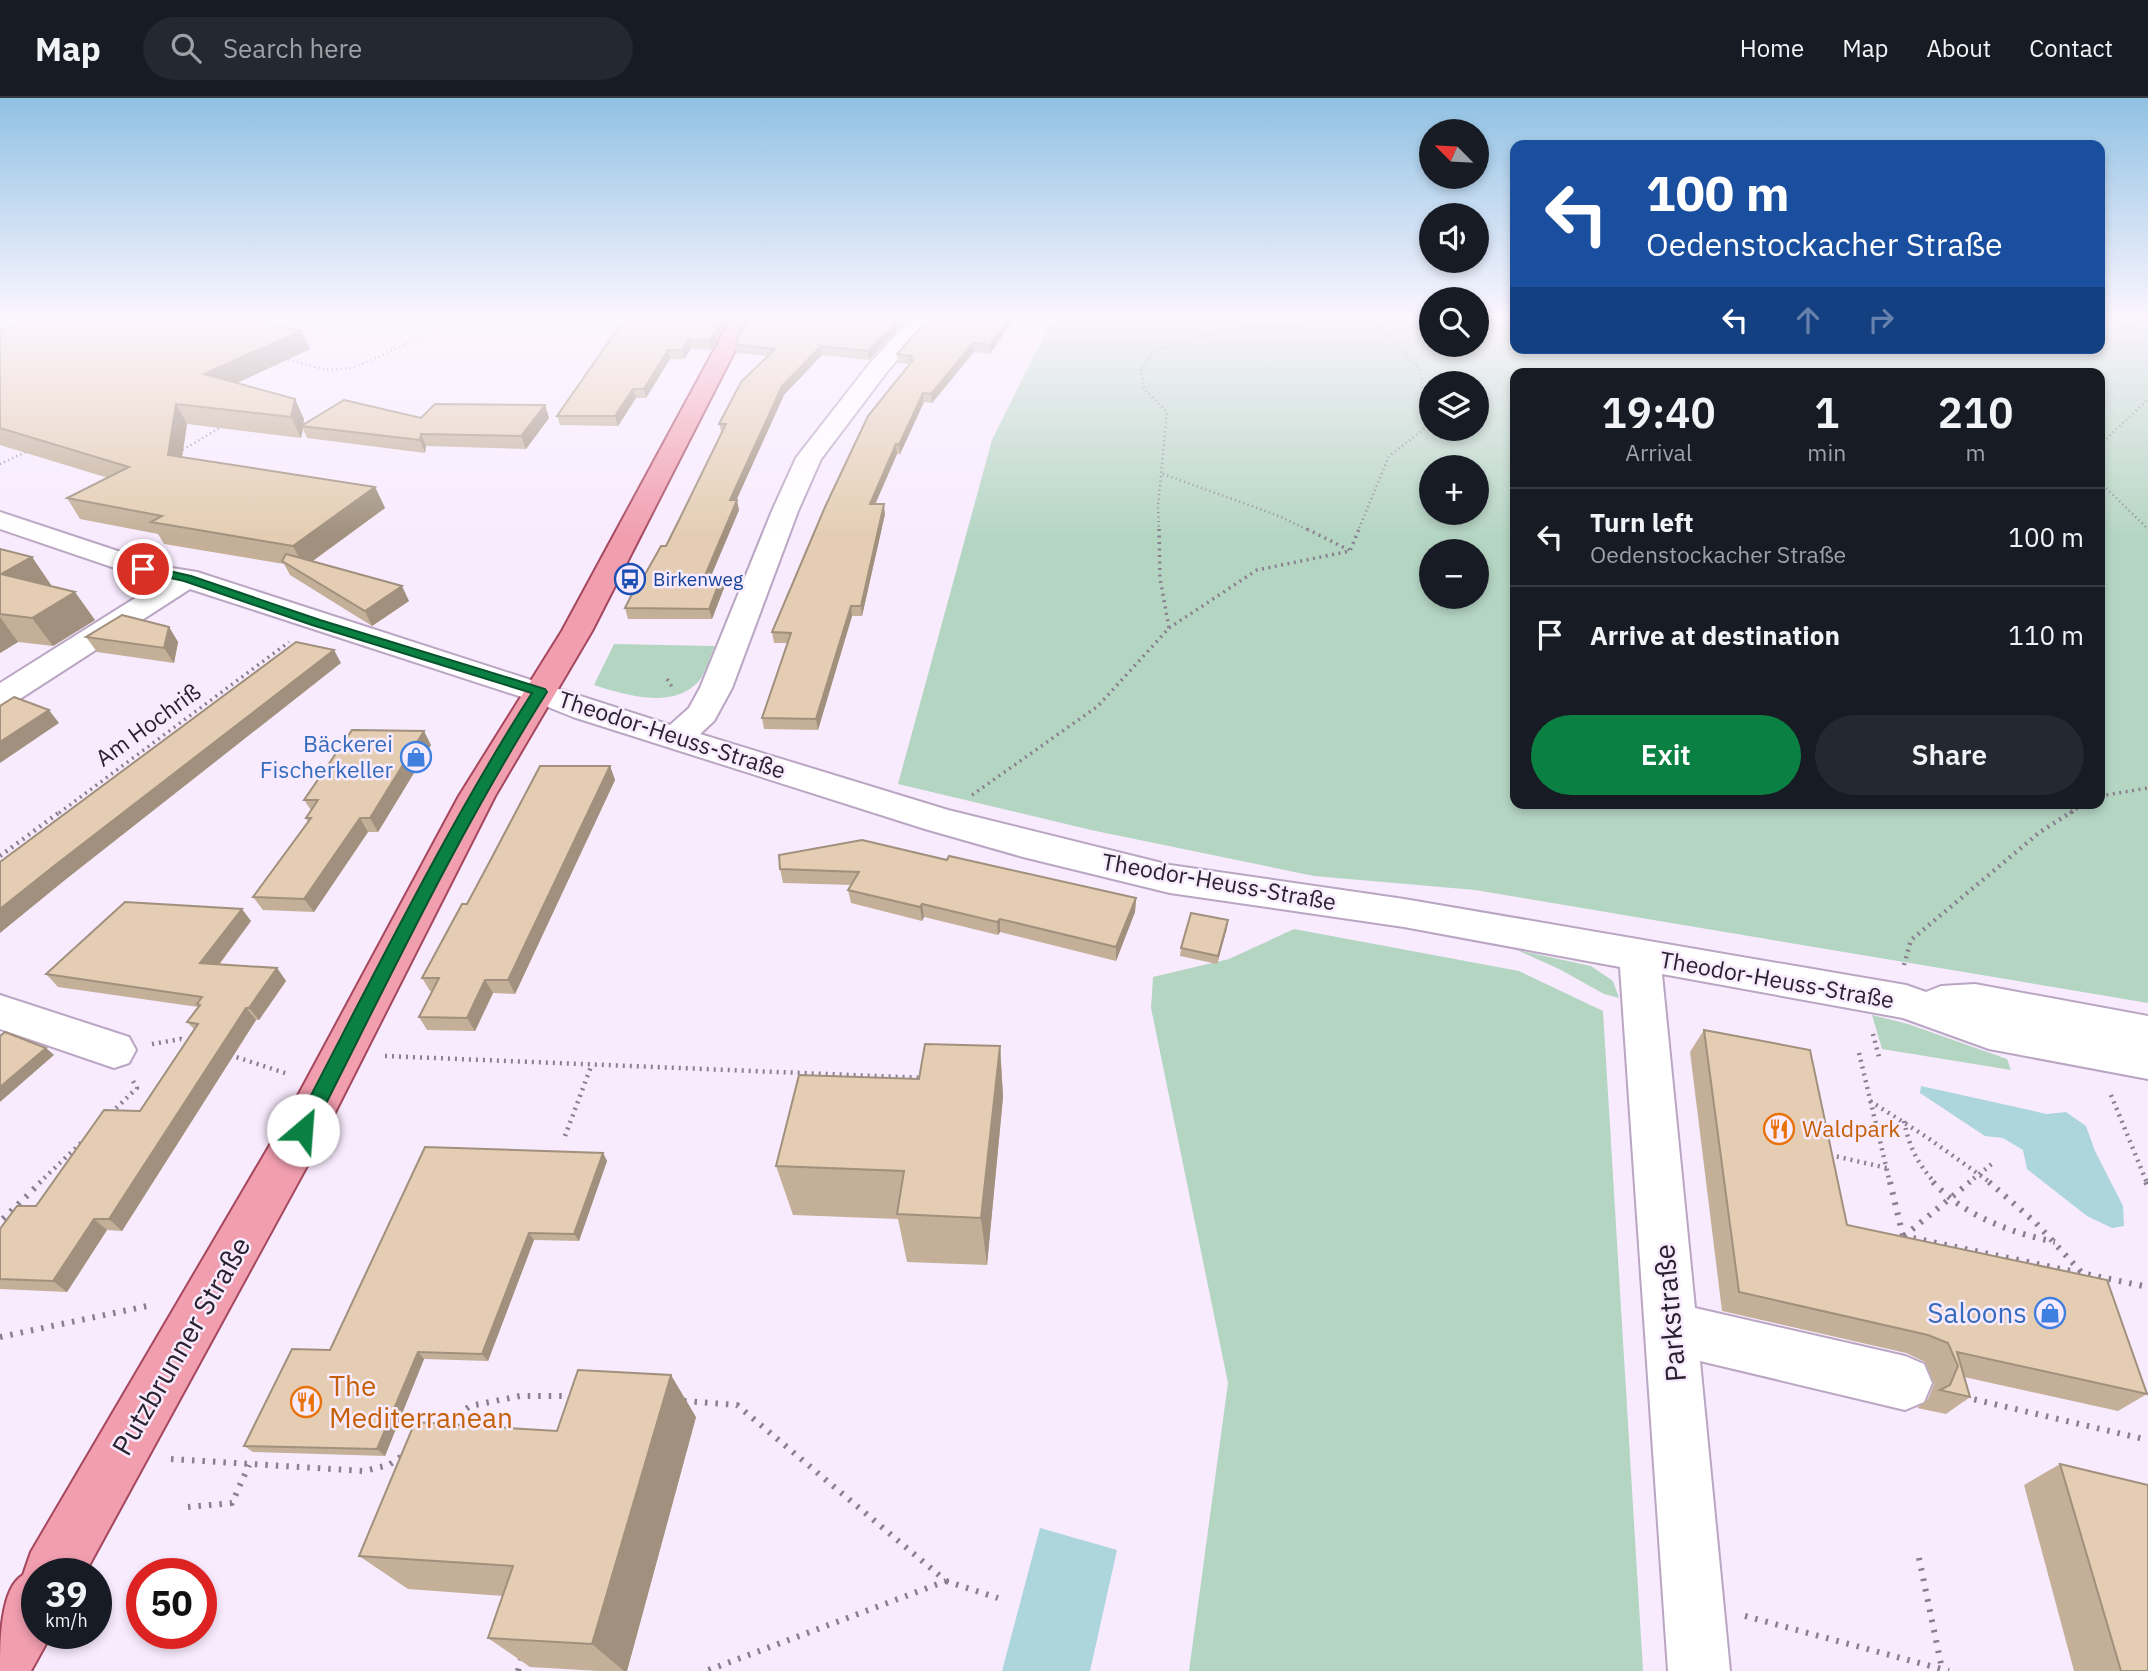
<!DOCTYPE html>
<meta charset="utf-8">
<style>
:root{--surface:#171b24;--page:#242831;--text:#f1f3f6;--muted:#9ea1a6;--line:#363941;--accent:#0b8043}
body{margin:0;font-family:"IBM Plex Sans",sans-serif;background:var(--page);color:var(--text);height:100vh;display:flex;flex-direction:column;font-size:26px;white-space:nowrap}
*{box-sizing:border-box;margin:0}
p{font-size:23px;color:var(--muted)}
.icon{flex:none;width:38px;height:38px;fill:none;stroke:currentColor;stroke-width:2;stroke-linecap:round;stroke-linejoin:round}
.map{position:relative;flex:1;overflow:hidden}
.panel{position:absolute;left:1510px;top:270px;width:595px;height:441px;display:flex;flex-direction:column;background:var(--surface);border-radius:14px;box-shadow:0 4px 10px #0003}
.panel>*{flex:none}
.top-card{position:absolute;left:1510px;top:42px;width:595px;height:214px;border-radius:14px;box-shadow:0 4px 10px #0003;background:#1a4fa0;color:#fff;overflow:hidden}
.needle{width:46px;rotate:294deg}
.buttons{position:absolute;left:1419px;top:21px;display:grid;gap:14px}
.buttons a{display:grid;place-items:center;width:70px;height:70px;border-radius:50%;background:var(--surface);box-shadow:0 4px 10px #0003;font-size:35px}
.speed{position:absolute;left:21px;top:1460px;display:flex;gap:14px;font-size:35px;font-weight:700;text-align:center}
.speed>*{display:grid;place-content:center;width:91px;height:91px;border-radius:50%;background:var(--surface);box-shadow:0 4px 10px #0003;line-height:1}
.speed small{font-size:18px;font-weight:400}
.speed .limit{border:10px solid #d22;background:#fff;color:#111}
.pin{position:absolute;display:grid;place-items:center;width:60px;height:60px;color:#fff;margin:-30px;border:4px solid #fff;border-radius:50%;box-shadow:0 2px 7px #0007}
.me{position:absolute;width:77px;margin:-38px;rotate:27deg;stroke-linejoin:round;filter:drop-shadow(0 0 5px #0008)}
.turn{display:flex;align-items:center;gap:24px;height:147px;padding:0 21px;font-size:32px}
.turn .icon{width:91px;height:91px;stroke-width:2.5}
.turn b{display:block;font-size:49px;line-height:60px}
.lanes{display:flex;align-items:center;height:66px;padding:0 21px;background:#0003;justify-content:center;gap:35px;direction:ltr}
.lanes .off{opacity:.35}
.eta{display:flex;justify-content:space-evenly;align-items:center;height:119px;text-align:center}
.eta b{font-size:42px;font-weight:600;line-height:49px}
.primary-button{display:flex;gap:14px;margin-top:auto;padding:14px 21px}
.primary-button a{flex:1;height:80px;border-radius:42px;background:var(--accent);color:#fff;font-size:28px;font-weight:600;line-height:80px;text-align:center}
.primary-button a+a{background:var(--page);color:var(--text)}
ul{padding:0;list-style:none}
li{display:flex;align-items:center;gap:21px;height:98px;padding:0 21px;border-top:2px solid var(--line)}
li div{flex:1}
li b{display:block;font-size:26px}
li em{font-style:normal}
header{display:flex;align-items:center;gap:42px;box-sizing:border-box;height:98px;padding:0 35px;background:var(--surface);border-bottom:2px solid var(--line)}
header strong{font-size:33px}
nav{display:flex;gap:38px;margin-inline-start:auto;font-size:24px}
.search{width:490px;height:63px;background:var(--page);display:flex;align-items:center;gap:18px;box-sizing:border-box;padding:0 24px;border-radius:38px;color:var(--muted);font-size:26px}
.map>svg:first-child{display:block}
.green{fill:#b5d5c3;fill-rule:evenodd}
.water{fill:#acd5dc}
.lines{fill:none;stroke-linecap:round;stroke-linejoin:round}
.minor-casing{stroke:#baa5c3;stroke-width:4}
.major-casing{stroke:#a5485f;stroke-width:4}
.path-far3{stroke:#8a7f8e;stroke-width:2.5;stroke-dasharray:1 3.5;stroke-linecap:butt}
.path-far2{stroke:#8a7f8e;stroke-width:3.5;stroke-dasharray:2 4.5;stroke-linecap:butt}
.path-far1{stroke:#8a7f8e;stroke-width:4.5;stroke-dasharray:2 5;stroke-linecap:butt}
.path{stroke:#8a7f8e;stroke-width:6;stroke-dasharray:2.5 8;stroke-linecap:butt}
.minor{fill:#fff;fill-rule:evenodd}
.major{fill:#f19eaf;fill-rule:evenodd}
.wall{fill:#c4b099}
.shaded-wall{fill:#a0907d}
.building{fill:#e4cdb2;stroke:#a0907d;stroke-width:2}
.route{fill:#0b8043;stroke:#07532c;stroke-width:2}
.labels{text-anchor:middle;stroke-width:5;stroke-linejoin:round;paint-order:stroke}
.far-transit-label{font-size:19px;fill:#164399;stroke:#f8ebfe;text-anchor:start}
.street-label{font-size:23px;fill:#2a222e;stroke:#f8ebfe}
.shop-label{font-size:23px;fill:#366cbe;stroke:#f8ebfe;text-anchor:end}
.food-label{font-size:23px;fill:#c56008;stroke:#f8ebfe;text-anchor:start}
.near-street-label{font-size:28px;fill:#2a222e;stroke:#f8ebfe}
.near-shop-label{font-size:28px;fill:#366cbe;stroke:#f8ebfe;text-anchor:end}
.near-food-label{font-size:28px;fill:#c56008;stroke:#f8ebfe;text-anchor:start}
</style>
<header>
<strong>Map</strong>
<div class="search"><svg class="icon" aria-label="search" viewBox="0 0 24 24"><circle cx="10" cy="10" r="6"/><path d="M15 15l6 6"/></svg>Search here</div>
<nav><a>Home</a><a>Map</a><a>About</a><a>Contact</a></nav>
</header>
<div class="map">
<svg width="2148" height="1573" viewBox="0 0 2148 1573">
<rect width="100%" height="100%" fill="#f8ebfe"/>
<g class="green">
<path d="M1053 219H1431L1432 247H1477V220L1515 222 1516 250H2100V219H2148V905L1475 792 1314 778 1091 732 898 686 992 342ZM1516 275H2100V705H1516ZM1432 285H1477V331H1432ZM1477 369V415H1432V369ZM1432 453H1477V499H1432Z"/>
<path d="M614 546 715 548C710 558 706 574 699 583 673 612 625 597 594 587Z"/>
<path d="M1294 831 1519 873 1603 913 1643 1573H1189L1228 1285 1151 910 1153 879 1229 861Z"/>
<path d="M1517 852 1591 868 1613 883 1619 900 1604 896 1561 872Z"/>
<path d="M1872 917 1908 926 2007 961 2011 972 1882 951Z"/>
</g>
<g class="water">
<path d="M1921 988 2047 1016 2066 1014 2086 1028 2095 1053 2123 1108 2124 1128 2112 1130 2087 1118 2027 1071 2023 1052 2003 1040 1985 1038 1920 995Z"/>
<path d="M1040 1430 1117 1452 1090 1573H1002Z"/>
</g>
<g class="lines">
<g class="minor-casing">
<g id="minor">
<path d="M11 219H40L37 223 0 236V223Z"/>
<path d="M913 219H934L886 275 821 361 798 413 732 590 714 623 700 636 948 712 1170 767 1404 801 1906 887 1926 894 1941 888 1975 886 2148 918V981L1989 951 1903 920 1662 876 1695 1210 1905 1258 1924 1266 1932 1285 1924 1304 1905 1312 1700 1263 1730 1573H1668L1620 869 1404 829 1170 795 1023 759 925 731 573 619 528 601 190 491 12 606 0 609V585L159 485 0 431V414L166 469 197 474 670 627 689 610 700 590 772 413 796 360 870 265Z"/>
<path d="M0 897 129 939 136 952 129 965 114 970 0 931Z"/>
</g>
</g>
<g class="major-casing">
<path id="major" d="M732 219H752L592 533 495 698 319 1046 85 1475H37V1535H52L31 1573H0C0 1545 0 1490 23 1477L31 1454 287 1018 459 698 562 533Z"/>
</g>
<g class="path-far3">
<path d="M1372 219 1432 223"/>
<path d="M2102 219 2148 235"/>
<path d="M297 223 309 232 328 236"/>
<path d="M1477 224 1516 225"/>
<path d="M275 230 305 219"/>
<path d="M284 260 326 272 354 270 429 235 439 224 449 219"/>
<path d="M2100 347 2148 301"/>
<path d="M179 354 223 328"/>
<path d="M0 366 28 353"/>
<path d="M1163 376 1279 418 1310 433"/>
<path d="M2100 384 2148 431"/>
<path d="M1159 433 1158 408 1167 314 1144 291 1141 272 1153 253 1226 232 1373 221 1421 273 1423 300 1431 318 1423 332 1389 358 1358 433"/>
</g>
<g class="path-far2">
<path d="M1159 431 1160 480 1169 530"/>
<path d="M1307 431 1349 452"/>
<path d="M1169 530 1257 472 1350 453 1359 431"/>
<path d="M667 581 674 592"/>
<path d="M972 697 1098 608 1169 530"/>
<path d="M2100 698 2148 690"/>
<path d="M59 715 289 544"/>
<path d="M2070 715 2085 705"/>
</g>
<g class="path-far1">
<path d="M0 758 61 713"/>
<path d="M1904 867 1911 842 2040 734 2073 713"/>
<path d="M1873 936 1879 959"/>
<path d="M152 946 181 941 191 945"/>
<path d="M1859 955 1890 1085"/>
<path d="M230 957 288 976"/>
<path d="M385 958 925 980"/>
<path d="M2111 997 2147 1085"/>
<path d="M1870 1003 1928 1040 1991 1085"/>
<path d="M111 1015 137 990 133 983"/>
<path d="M1904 1023C1909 1049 1918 1066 1935 1085"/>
<path d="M565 1038 592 966"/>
<path d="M1830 1057 1887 1070"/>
<path d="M39 1085 83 1043"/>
<path d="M1968 1085 1993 1065"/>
</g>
<g class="path">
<path d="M1890 1084 1903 1138"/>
<path d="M1933 1084C1964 1118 2012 1135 2055 1144"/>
<path d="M1989 1084 2036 1125 2083 1176"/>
<path d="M2146 1084 2148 1088"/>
<path d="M3 1121 41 1084"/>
<path d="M1903 1138 2148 1189"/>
<path d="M1904 1138 1970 1084"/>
<path d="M0 1239 152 1207"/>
<path d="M1964 1299 2148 1342"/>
<path d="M684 1303 737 1307 946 1483 706 1573"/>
<path d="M441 1329 470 1308 520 1298H575"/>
<path d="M171 1361 364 1373 389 1367 403 1357"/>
<path d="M188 1409 232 1405 249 1367"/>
<path d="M1919 1460 1942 1571"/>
<path d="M946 1483 998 1500"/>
<path d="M1745 1518 1949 1573"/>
<path d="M518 1573 522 1557"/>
</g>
<use href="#minor" class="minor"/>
<use href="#major" class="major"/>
</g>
<g class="wall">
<path d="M626 219H731L711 252 691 250 684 261H670L646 300H636L618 328 560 327 557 318Z"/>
<path d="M910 219 869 262 822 257 784 297 736 402 739 412 710 480 724 490 712 521H628L625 510 643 480 666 448 722 336 719 326 767 258 737 255 735 246Z"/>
<path d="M930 219H1015L990 256 974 254 932 305 924 304 900 356H897L875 406 885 416 862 518H852L818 632 764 631 762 620 787 545H774L772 534 909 266 898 265 897 256Z"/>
<path d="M0 232 301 233 310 251 236 285 304 321 303 326 421 320 545 307 549 320 526 351 426 348 425 355 307 340 303 331 301 340 187 326 182 359 375 389 385 410 313 463 409 503 372 528 290 477 284 466 164 446 158 436 80 421 67 400 108 380 0 347Z"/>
<path d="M0 451 32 459 51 487 49 488 95 522 53 548 18 544 0 555Z"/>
<path d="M169 529 178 544 174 565 97 554 86 539Z"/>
<path d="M431 647 378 734H368L314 814 263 812 253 799 308 724 306 720 311 712 304 702Z"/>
<path d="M610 668 615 682 515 896 493 895 475 933 427 932 419 919 432 893H430L422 880 467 806Z"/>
<path d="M947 762 1136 800 1135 814 1116 863 1000 834 998 837 924 819 922 823 851 805 848 792 851 787 783 785 780 771Z"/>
<path d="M251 823 219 867 277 870 286 883 259 922H256L122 1133 107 1132 67 1194 0 1191V1131L36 1108 140 1013 195 932 187 924 198 909 58 889 46 876Z"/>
<path d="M1227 830 1217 866 1180 858 1181 850Z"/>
<path d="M1704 932 1847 1127 2147 1296 2118 1313 1964 1279 1970 1299 1946 1316 1917 1310 1928 1301 1934 1286 1925 1264 1906 1255 1722 1213 1690 954Z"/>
<path d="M1000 948 1003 999 987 1167 907 1164 898 1121 793 1117 776 1068 919 981Z"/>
<path d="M603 1055 607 1063 579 1143 534 1142 488 1263 424 1261 385 1358 253 1354 244 1348Z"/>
<path d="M696 1319 627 1573H599L530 1569 488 1540 503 1498 408 1491 359 1458 557 1333Z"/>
<path d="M2060 1366 2148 1573H2074L2024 1387Z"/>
</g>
<g class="shaded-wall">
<path d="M724 219H731L711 252 709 243Z"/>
<path d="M901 219H910L869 262 868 253Z"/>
<path d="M1009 219H1015L990 256V247Z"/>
<path d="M301 233 310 251 214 296 204 276Z"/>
<path d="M689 241 691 250 684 261 682 252Z"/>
<path d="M973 245 974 254 932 305 931 296Z"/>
<path d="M821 248 822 257 784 297 732 412 730 402 782 288Z"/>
<path d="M668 252 670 261 646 300 644 291Z"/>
<path d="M633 291 636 300 618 328 615 318Z"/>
<path d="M923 295 924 304 900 356 899 347Z"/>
<path d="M295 301 304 321 303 328H301L303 331 301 340 291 319Z"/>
<path d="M176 306 187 326 179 378 168 357Z"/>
<path d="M545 307 549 320 526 351 521 338Z"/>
<path d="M421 336 426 348 425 355 420 342Z"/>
<path d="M896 346 897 356 871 416 870 406Z"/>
<path d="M375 389 385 410 304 469 293 448Z"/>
<path d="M737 402 739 412 706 490 704 480Z"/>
<path d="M884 406 885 416 862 518 861 508Z"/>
<path d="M32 459 51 487 21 504 1 476Z"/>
<path d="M721 480 724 490 712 521 709 511Z"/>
<path d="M402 488 409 503 372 528 365 513Z"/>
<path d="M75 494 95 522 53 548 32 520Z"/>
<path d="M851 508 852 518 818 632 816 621Z"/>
<path d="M0 519 18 544 0 555Z"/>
<path d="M169 529 178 544 174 565 164 550Z"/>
<path d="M334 552 341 565 65 782 0 835V811L54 768Z"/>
<path d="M49 612 59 625 0 665V644Z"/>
<path d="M424 633 431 647 378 734 370 720Z"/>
<path d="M610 668 615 682 515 896 508 882Z"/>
<path d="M360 720 368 734 314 814 304 801Z"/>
<path d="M1136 800 1135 814 1116 863V849Z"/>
<path d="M922 806 924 819 922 823 920 809Z"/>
<path d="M242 811 251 823 210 878 200 865Z"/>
<path d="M1000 821V834L998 837 997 824Z"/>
<path d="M1228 822 1227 830 1217 866 1218 858Z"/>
<path d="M277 870 286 883 259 922 249 910Z"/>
<path d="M485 882 493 895 475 933 467 920Z"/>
<path d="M246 910 256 922 122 1133 109 1121Z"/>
<path d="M1000 948 1003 999 987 1167 981 1120Z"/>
<path d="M46 950 54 957 0 1004V989Z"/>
<path d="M603 1055 607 1063 579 1143 574 1136Z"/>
<path d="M94 1121 107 1132 67 1194 53 1183Z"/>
<path d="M529 1135 534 1142 488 1263 482 1256Z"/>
<path d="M418 1254 424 1261 385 1358 377 1351Z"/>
<path d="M671 1277 696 1319 627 1573H624L592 1546Z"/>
</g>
<g class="building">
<path d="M36 219H238L301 233 204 276 295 301 291 319 176 306 168 357 375 389 293 448 151 424 162 418 67 400 129 369 0 330V232Z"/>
<path d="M626 219H724L709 243 689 241 682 252H668L644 291H633L615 318H557Z"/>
<path d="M749 219H901L868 253 821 248 782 288 730 402H737L704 480H721L709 511 625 510 640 480H643L661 448H666L679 422 726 326H719L741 284 775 251 735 246Z"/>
<path d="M930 219H1009L990 247 973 245 931 296 923 295 899 347 896 346 870 406H884L861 508H851L816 621 762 620 791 535 772 534 825 409 868 318 913 262H909L912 258 897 256Z"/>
<path d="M344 302 421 320 435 306 545 307 521 338 421 336 420 342 301 328Z"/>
<path d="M0 451 32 459 1 476 75 494 32 520 0 516Z"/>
<path d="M286 456 402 488 365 513 282 463Z"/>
<path d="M122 517 169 529 164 550 86 539Z"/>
<path d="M296 544 334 552 54 768 0 811V764Z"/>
<path d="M14 599 49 612 0 644V608Z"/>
<path d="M352 632 424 633 370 720H360L304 801 253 799 311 720H306L318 702H304Z"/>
<path d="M540 668H610L508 882H485L467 920 419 919 439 880H422L462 806H467L490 763Z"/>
<path d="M862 742 947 762 949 758 1136 800 1116 849 1000 821 997 824 922 806 920 809 848 792 859 774 780 771 779 757Z"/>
<path d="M125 804 242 811 200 865 277 870 249 910H246L109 1121H94L53 1183 0 1181V1131L17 1108H36L104 1012 140 1013 198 926 187 924 200 907 197 906 202 899 46 876Z"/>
<path d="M1191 815 1228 822 1218 858 1181 850Z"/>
<path d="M1704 932 1810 952 1847 1127 2107 1182 2147 1296 1957 1254 1970 1299 1940 1292 1950 1287 1958 1268 1948 1245 1928 1237 1739 1194Z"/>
<path d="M5 934 46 950 0 989V938Z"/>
<path d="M925 946 1000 948 981 1120 897 1116 904 1073 776 1068 799 977 919 981Z"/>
<path d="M425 1049 603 1055 574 1136 529 1135 482 1256 418 1254 377 1351 244 1348 292 1251 330 1252Z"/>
<path d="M578 1272 671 1277 592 1546 488 1540 513 1468 359 1458 415 1324 557 1333Z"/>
<path d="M2060 1366 2148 1387V1573H2121Z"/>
</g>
<linearGradient id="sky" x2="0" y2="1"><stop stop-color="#90c1e3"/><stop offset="0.5" stop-color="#fcf6ff"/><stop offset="1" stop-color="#fcf6ff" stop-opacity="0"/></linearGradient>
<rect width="2148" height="439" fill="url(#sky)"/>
<path class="route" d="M143 467 191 478 320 522 545 591 547 594C457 736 386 888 310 1037L303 1040 296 1037 294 1032 296 1026C372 881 444 733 532 595L312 527 184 483 139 473V468Z"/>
<defs>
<g id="bus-ring" transform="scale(1.575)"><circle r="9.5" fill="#f8ebfe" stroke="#1a4fb4" stroke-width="1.5"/><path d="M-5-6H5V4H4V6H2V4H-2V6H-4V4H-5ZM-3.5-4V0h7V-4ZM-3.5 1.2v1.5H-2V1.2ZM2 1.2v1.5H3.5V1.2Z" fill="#1a4fb4"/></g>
<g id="shop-ring" transform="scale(1.575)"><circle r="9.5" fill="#f8ebfe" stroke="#3f7fe0" stroke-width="1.5"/><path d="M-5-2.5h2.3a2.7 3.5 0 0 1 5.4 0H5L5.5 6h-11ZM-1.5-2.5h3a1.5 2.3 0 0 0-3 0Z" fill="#3f7fe0"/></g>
<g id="restaurant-ring" transform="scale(1.575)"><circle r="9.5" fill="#f8ebfe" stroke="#e8710a" stroke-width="1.5"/><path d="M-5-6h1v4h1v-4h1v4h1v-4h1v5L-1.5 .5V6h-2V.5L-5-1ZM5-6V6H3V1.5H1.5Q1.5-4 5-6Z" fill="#e8710a"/></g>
</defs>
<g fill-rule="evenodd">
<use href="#bus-ring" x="630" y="481"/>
<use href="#shop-ring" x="416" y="659"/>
<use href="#restaurant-ring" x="1779" y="1031"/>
<use href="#shop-ring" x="2050" y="1215"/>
<use href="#restaurant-ring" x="306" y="1304"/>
</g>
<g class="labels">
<g class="far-transit-label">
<text x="653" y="488">Birkenweg</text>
</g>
<g class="street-label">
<text transform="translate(148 627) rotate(-36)" y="8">Am Hochriß</text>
<text transform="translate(672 637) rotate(18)" y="8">Theodor-Heuss-Straße</text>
<text transform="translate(1219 784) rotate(10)" y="8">Theodor-Heuss-Straße</text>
<text transform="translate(1777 882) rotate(10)" y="8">Theodor-Heuss-Straße</text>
</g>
<g class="shop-label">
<text x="393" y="654">Bäckerei<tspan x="393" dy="26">Fischerkeller</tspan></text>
</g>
<g class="food-label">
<text x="1802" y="1039">Waldpark</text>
</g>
<g class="near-street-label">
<text transform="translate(1670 1215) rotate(-95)" y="10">Parkstraße</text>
<text transform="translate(181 1248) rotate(-60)" y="10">Putzbrunner Straße</text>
</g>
<g class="near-shop-label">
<text x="2027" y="1225">Saloons</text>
</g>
<g class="near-food-label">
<text x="329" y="1298">The<tspan x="329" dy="32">Mediterranean</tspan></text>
</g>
</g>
</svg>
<div class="buttons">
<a><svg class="needle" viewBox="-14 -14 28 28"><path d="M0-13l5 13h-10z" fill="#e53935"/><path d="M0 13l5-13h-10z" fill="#9ea1a6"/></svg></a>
<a><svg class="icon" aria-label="sound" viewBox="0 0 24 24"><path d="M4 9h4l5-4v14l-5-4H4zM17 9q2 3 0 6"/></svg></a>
<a><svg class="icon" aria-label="search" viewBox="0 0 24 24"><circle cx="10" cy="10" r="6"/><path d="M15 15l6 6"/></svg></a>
<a><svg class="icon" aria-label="layers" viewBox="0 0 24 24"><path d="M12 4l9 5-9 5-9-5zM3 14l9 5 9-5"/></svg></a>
<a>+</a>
<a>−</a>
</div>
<div class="speed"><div>39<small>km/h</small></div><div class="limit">50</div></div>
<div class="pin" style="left:143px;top:471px;background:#d93025"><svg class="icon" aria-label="arrive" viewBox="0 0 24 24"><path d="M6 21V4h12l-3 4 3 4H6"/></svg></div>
<svg class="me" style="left:303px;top:1032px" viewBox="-20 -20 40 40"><circle r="19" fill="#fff"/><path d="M0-13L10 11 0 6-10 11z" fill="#0b8043"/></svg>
<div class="top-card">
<div class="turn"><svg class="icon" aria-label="left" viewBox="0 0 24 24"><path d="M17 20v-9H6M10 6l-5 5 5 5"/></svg><div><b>100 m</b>Oedenstockacher Straße</div></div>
<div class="lanes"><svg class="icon" aria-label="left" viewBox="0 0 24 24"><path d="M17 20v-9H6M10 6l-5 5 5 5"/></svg><svg class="icon off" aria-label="ahead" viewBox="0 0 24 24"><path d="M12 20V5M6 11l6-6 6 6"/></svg><svg class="icon off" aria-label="right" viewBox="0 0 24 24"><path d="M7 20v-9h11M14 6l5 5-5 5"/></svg></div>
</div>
<section class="panel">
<div class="eta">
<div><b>19:40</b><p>Arrival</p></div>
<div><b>1</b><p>min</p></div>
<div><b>210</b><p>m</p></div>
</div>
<ul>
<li><svg class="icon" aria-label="left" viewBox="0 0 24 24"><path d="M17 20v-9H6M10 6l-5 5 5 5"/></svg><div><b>Turn left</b><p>Oedenstockacher Straße</p></div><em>100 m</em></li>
<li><svg class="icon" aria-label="arrive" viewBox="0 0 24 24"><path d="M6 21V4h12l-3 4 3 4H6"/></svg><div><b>Arrive at destination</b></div><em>110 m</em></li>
</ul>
<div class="primary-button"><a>Exit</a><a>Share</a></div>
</section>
</div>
